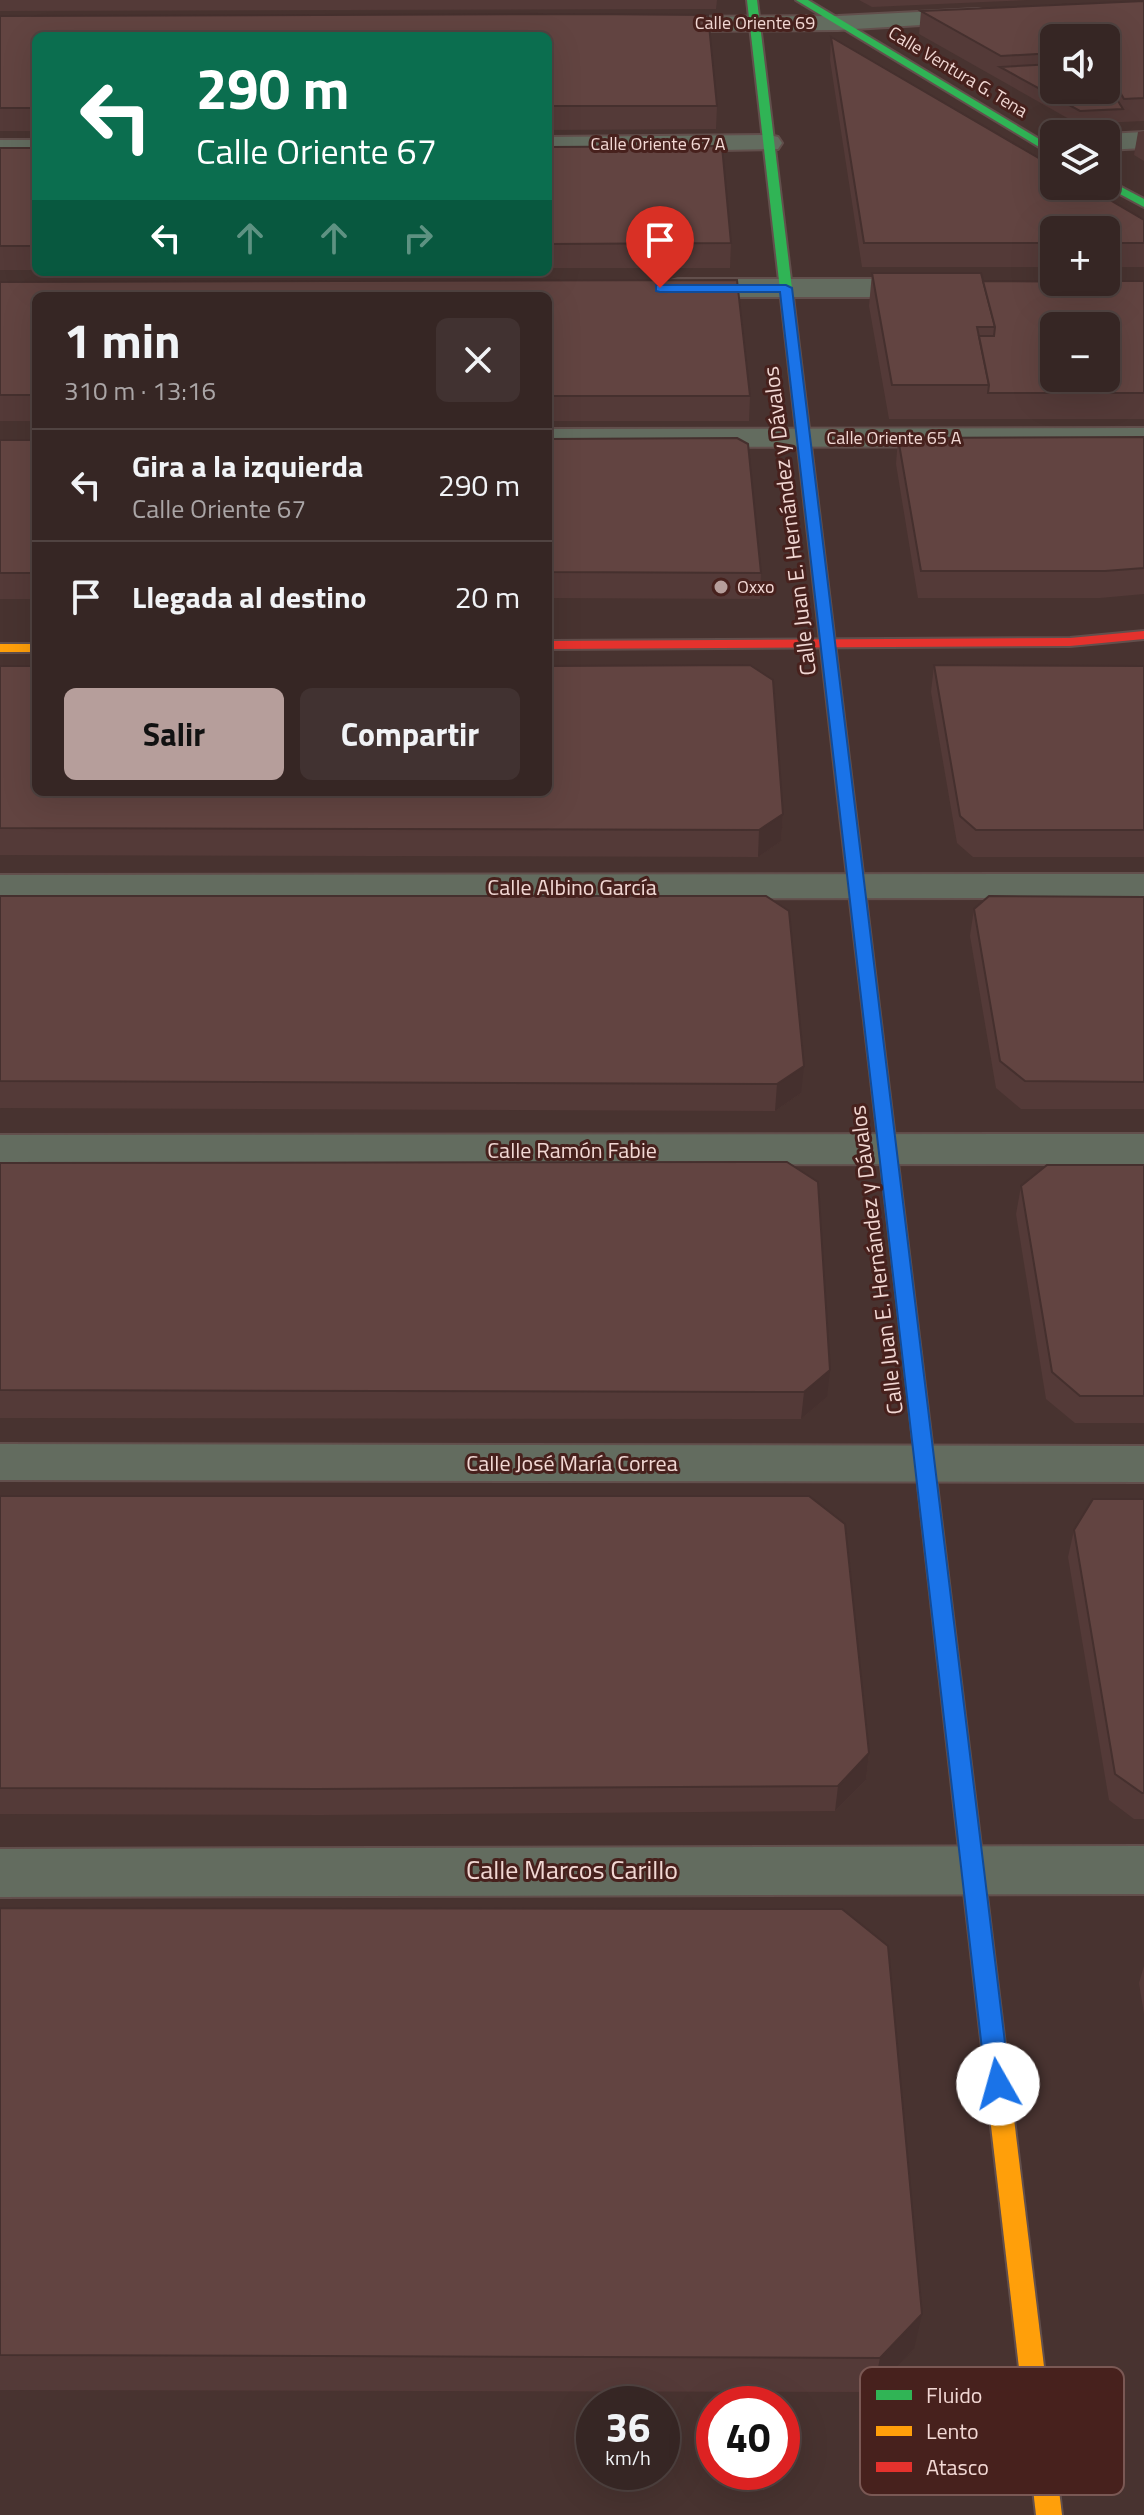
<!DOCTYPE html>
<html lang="es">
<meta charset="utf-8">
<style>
:root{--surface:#362624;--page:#413231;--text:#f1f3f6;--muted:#aaa5a6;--line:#504341;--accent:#b69e9b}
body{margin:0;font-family:"Titillium Web",sans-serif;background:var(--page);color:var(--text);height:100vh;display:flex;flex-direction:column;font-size:30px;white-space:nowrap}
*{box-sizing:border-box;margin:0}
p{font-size:26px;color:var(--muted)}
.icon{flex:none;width:44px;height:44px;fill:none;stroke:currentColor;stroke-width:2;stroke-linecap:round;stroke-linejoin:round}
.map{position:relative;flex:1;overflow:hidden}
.sheet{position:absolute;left:32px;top:292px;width:520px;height:504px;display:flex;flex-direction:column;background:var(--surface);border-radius:12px;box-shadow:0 8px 32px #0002,0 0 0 2px var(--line)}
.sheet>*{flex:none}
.guide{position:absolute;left:32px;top:32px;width:520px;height:244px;border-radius:12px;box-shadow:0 8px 32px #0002,0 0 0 2px var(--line);background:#0b6e4f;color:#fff;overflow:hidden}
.tools{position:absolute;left:1040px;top:24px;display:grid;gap:16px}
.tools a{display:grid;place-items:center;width:80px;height:80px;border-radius:12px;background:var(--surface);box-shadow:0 8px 32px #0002,0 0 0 2px var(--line);font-size:40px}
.speed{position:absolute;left:576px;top:2386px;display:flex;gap:16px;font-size:40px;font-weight:700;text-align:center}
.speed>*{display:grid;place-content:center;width:104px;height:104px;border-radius:50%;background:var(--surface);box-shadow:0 8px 32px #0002,0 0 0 2px var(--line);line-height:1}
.speed small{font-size:20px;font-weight:400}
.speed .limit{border:12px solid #d22;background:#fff;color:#111}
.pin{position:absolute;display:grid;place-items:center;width:68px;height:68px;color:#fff;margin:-82px -34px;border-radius:50% 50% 50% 0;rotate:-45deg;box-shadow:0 0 8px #0007}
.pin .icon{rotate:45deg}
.me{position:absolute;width:88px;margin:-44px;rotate:353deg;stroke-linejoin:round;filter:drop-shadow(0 0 6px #0008)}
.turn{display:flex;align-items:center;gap:28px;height:168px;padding:0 32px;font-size:36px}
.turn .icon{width:104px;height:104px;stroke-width:2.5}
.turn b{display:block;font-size:56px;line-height:68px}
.lanes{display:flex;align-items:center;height:76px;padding:0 32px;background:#0003;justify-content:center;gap:40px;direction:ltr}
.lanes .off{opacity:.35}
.round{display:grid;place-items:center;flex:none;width:84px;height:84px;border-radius:12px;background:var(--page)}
.head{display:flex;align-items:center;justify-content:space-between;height:136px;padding:0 32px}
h1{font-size:48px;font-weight:700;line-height:60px}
.primary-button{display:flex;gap:16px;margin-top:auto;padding:16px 32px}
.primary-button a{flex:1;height:92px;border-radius:12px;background:var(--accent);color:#111;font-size:32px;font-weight:700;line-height:92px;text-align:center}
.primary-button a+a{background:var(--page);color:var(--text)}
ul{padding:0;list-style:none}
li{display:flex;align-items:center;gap:24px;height:112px;padding:0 32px;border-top:2px solid var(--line)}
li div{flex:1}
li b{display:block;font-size:30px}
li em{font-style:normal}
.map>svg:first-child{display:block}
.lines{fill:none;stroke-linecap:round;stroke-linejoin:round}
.street-casing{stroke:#624f4c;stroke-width:4}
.fast-casing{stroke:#624f4c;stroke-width:4}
.slow-casing{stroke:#624f4c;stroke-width:4}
.jam-casing{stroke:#624f4c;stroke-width:4}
.street{fill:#636c5f;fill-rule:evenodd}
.fast{fill:#30b455;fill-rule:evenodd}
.slow{fill:#ff9f0a;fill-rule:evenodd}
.jam{fill:#e5322d;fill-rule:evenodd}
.wall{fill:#543a38;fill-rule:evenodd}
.shaded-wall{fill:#45302e}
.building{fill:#624441;stroke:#45302e;stroke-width:2;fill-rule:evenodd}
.route{fill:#1a73e8;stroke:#114b97;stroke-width:2}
.poi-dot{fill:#b69e9b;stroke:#47211d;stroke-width:3}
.labels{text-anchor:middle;stroke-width:6;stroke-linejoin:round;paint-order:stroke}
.far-street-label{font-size:18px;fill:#f2d8d4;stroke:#47211d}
.far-poi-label{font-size:18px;fill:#f2d8d4;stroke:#47211d;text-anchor:start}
.street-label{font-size:22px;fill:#f2d8d4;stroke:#47211d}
.near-street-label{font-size:26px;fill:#f2d8d4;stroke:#47211d}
.key{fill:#47211d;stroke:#7a5854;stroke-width:2}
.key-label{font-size:22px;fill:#f2d8d4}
</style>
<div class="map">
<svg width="1144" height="2515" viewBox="0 0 1144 2515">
<rect width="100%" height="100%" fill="#483330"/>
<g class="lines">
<g class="street-casing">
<g id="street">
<path d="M978 9 987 11 990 16 987 21 838 30 651 31 642 29 639 24 642 19 651 17 838 16Z"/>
<path d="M1144 132V148L1106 150V134Z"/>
<path d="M769 135 778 137 782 143 778 149 548 153V137Z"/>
<rect x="0" y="140" width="36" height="16"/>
<path d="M678 279H930L940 282 944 288 940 294 930 297H678L668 294 664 288 668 282Z"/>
<path d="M1144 428V446L548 447V429Z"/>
<path d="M1144 874V898L0 899V875Z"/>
<path d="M1144 1134V1164L0 1165V1135Z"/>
<path d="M0 1444 1144 1446V1482L0 1480Z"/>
<path d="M1144 1846V1894L0 1897V1849Z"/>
</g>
</g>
<g class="fast-casing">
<g id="fast">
<path d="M747 0H757L856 816 848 821 840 816Z"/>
<path d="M796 0H808L1054 148V156Z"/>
<path d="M1106 179 1144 199V207L1105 186Z"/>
<path d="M912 1346 919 1348 921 1353 975 1797 972 1804 964 1806 956 1804 953 1797 903 1353 905 1348Z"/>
</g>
</g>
<g class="slow-casing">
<g id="slow">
<rect x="0" y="644" width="36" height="8"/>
<path d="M964 1788 972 1790 975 1797 1062 2515H1036L953 1797 956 1790Z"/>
</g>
</g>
<g class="jam-casing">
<g id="jam">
<path d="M1144 631V639L1070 646 548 649V641L1070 638Z"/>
<path d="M848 811 856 816 921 1353 919 1358H905L903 1353 840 816Z"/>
</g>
</g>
<use href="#street" class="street"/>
<use href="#fast" class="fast"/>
<use href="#slow" class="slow"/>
<use href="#jam" class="jam"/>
</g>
<g class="wall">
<path d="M0 0H717L716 9 0 11Z"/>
<path d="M859 0H1028L872 7Z"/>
<path d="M1144 1V121L1078 124 919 34 921 11ZM1054 38H1106V90H1054Z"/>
<path d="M586 14 708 15 717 106 716 129 548 130V36H36V131H0V16Z"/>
<path d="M831 37 1144 220V267H1106V230H1054V267H862L830 60Z"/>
<path d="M1144 131V161L1134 155 1138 132Z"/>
<path d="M548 147 731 243 730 268H548Z"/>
<rect x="0" y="148" width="36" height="122"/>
<path d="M872 273 983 281H1144V419H889L869 306Z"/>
<path d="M737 280 750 396 749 421H548V296H36V421H0V282Z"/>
<path d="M1144 437V594L1100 598H918L896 464 898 438Z"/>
<path d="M548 439 761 573 760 599 548 598Z"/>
<rect x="0" y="440" width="36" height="159"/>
<path d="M934 665 1144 666V857H973L957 843 931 692Z"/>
<path d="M0 666 783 814 781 841 758 857 0 855Z"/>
<path d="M0 896H766L801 1093 775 1111 0 1108Z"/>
<path d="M1144 897V1109H1021L996 1088 970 936 974 909Z"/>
<path d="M0 1163 827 1397 801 1419 0 1418Z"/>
<path d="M1144 1165V1423H1075L1046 1399 1016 1214 1021 1186Z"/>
<path d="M0 1496 869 1753 866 1780 835 1811 320 1815 0 1814Z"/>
<path d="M1144 1499V1819H1134L1109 1800 1068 1557 1074 1530Z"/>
<path d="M0 1908 914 2349 873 2392 0 2390Z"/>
<path d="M1144 1966V2014L1139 1983Z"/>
</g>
<g class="shaded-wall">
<path d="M783 814 781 841 758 857 759 830Z"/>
<path d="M804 1066 801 1093 775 1111 777 1084Z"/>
<path d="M830 1370 827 1397 801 1419 804 1392Z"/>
<path d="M869 1753 866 1780 835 1811 838 1786Z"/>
<path d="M922 2314 914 2349 873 2392 880 2358Z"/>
</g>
<g class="building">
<path d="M1144 1V98L1124 99 1106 68V38H1054V53L1001 56 921 11Z"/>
<path d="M586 14 708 15 717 106H548V36H36V108H0V16Z"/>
<path d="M831 37 1054 167V186H1086L1144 220V243H1106V230H1054V243H864Z"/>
<path d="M1054 64V90H1106V82L1123 109 1080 111 1000 67Z"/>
<path d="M722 146 731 243 548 244V147Z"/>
<rect x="0" y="148" width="36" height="98"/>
<path d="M872 273H981L995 327H977L989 385H892Z"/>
<path d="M737 280 750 396H548V296H36V395H0V282Z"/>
<path d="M983 281 1106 282V281H1144V393H988L989 385 979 336H994L995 327ZM1054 326H1106V378H1054Z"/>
<path d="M1144 437V568L1105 571H921L898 438Z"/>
<path d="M737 438 748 444 761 573 548 572V439Z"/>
<rect x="0" y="440" width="36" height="133"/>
<path d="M750 665 773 680 783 814 759 830 0 828V666H36V792H548V666Z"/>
<path d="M934 665 1144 666V830H976L960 816Z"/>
<path d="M0 896H766L789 911 804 1066 777 1084 0 1081Z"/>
<path d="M989 896 1144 897V1082L1025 1081 1000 1061 974 909Z"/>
<path d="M787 1162 818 1182 830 1370 804 1392 0 1390V1163Z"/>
<path d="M1047 1165H1144V1396H1080L1052 1372 1021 1186Z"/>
<path d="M0 1496H809L845 1524 869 1753 838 1786 317 1789 0 1788Z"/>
<path d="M1093 1499H1144V1793H1142L1115 1774 1074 1530Z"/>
<path d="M0 1908 842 1909 888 1946 922 2314 880 2358 0 2355Z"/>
</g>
<path class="route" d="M656 285H786L792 288 1010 2084 1006 2092 998 2095 989 2092 986 2084 780 292H660L656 291Z"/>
<circle class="poi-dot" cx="721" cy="587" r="8"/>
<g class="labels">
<g class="far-street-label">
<text x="755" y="29">Calle Oriente 69</text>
<text transform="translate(958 72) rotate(31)" y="6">Calle Ventura G. Tena</text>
<text x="658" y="150">Calle Oriente 67 A</text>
<text x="894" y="444">Calle Oriente 65 A</text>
</g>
<g class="far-poi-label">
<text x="737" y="593">Oxxo</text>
</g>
<g class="street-label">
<text transform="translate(789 521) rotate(-97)" y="8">Calle Juan E. Hernández y Dávalos</text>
<text x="572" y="895">Calle Albino García</text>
<text x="572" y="1158">Calle Ramón Fabie</text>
<text transform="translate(876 1260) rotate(-97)" y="8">Calle Juan E. Hernández y Dávalos</text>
<text x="572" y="1471">Calle José María Correa</text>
</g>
<g class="near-street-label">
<text x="572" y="1879">Calle Marcos Carillo</text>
</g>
</g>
<rect x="860" y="2367" width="264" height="128" rx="12" class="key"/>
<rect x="876" y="2390" width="36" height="10" fill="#30b455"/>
<rect x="876" y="2426" width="36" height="10" fill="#ff9f0a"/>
<rect x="876" y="2462" width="36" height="10" fill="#e5322d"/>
<g class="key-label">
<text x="926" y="2403">Fluido</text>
<text x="926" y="2439">Lento</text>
<text x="926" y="2475">Atasco</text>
</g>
</svg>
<div class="tools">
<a><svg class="icon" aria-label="sound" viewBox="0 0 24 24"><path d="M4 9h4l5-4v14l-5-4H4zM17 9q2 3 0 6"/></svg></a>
<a><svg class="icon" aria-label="layers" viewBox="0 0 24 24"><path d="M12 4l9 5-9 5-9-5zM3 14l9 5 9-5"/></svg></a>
<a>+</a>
<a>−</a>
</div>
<div class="speed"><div>36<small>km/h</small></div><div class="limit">40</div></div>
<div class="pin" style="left:660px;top:288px;background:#d93025"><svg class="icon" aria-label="arrive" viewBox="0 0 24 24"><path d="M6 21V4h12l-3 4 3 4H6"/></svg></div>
<svg class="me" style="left:998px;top:2084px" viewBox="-20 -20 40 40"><circle r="19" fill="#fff"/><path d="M0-13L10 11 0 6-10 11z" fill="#1a73e8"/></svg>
<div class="guide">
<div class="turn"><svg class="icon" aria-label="left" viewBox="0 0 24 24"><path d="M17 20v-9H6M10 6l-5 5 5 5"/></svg><div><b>290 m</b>Calle Oriente 67</div></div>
<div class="lanes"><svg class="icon" aria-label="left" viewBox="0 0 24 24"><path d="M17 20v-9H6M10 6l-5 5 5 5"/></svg><svg class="icon off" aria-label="ahead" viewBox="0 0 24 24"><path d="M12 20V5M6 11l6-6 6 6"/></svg><svg class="icon off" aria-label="ahead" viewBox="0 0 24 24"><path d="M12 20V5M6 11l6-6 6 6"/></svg><svg class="icon off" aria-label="right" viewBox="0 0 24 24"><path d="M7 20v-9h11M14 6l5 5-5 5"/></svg></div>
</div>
<section class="sheet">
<div class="head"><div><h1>1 min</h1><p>310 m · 13:16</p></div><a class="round"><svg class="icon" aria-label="close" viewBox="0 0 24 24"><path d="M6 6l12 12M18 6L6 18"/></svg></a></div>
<ul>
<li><svg class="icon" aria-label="left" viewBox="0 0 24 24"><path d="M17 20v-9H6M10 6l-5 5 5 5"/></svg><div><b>Gira a la izquierda</b><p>Calle Oriente 67</p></div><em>290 m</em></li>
<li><svg class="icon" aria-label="arrive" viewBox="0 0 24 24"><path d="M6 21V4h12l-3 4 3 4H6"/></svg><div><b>Llegada al destino</b></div><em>20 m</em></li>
</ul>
<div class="primary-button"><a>Salir</a><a>Compartir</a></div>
</section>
</div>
